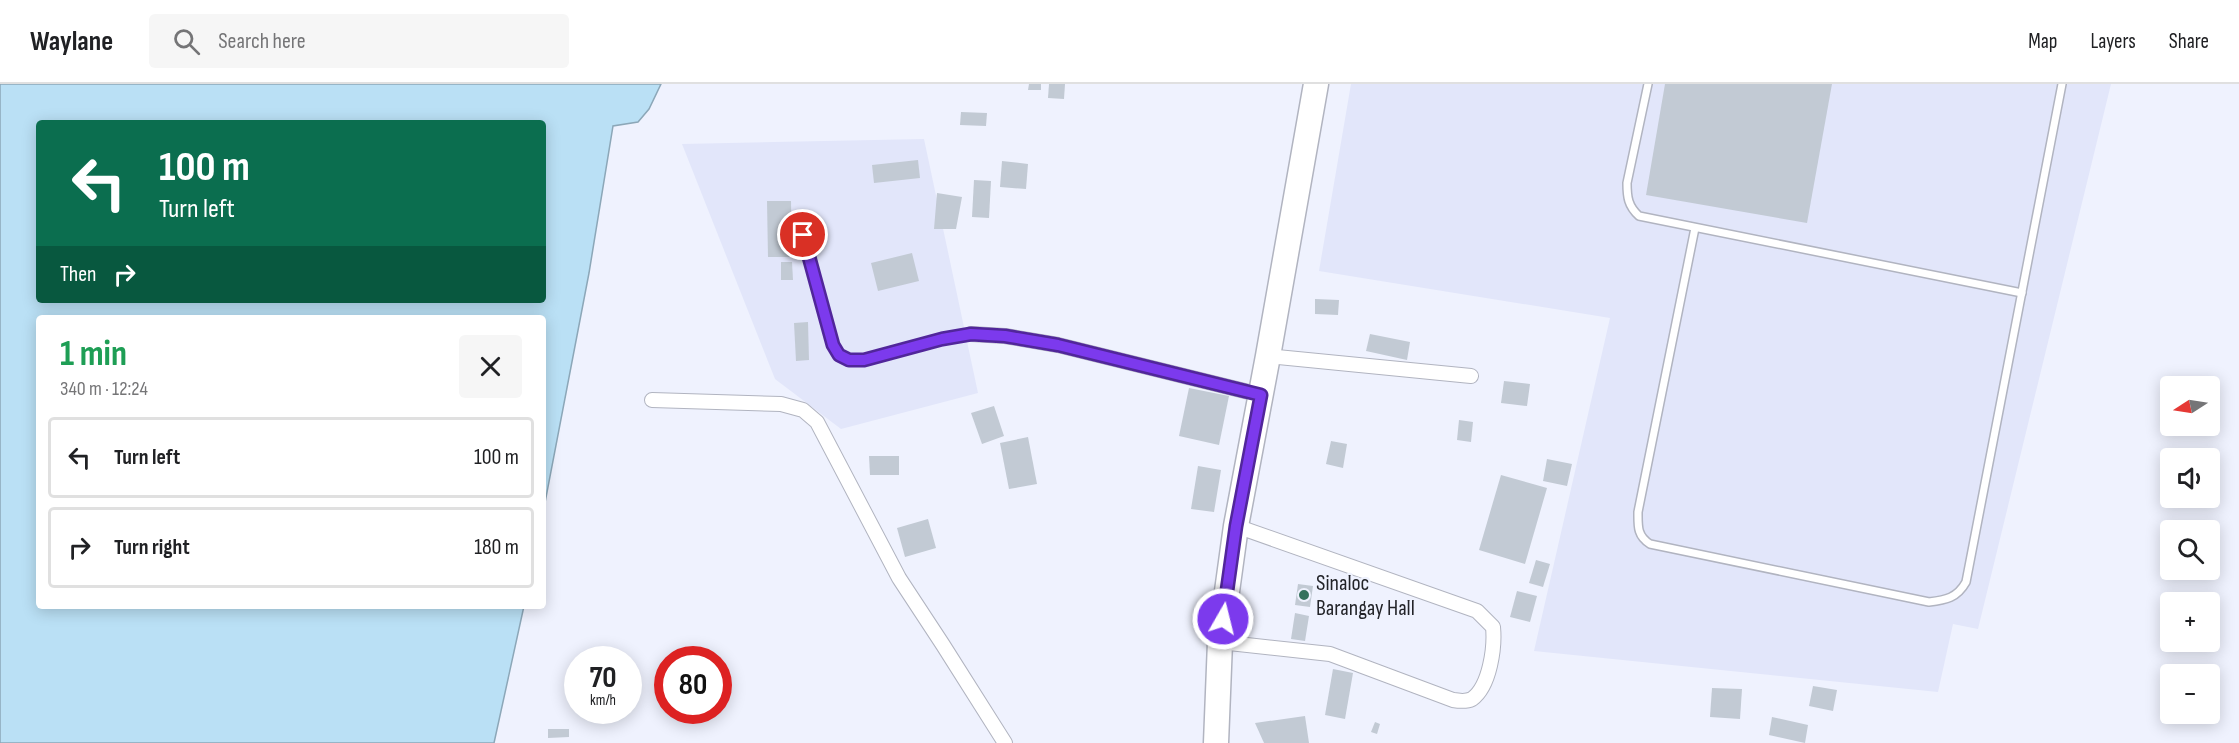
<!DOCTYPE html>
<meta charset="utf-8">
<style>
:root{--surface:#fff;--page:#f6f6f6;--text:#202124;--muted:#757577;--line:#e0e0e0}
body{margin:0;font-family:"Sofia Sans Condensed",sans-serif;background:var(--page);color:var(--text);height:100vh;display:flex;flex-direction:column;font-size:22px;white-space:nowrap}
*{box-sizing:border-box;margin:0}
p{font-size:20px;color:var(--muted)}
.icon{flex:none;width:33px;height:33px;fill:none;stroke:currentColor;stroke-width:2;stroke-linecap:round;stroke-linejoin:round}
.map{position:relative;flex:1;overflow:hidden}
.details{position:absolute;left:36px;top:231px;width:510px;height:294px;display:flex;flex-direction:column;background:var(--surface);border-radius:6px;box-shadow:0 3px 15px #0003}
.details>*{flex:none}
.top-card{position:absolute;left:36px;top:36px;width:510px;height:183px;border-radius:6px;box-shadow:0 3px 15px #0003;background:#0b6e4f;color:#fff;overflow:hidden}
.needle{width:39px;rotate:258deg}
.controls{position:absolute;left:2160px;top:292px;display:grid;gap:12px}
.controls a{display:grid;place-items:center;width:60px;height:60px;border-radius:6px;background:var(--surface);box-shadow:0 3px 15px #0003;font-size:30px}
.speed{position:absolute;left:564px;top:562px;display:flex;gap:12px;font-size:30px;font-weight:700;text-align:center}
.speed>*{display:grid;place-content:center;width:78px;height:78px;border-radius:50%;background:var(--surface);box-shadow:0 3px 15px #0003;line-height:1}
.speed small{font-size:15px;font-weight:400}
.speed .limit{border:9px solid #d22;background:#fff;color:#111}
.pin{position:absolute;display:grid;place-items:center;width:51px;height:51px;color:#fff;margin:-26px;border:3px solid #fff;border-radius:50%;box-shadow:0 2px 6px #0007}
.me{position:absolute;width:66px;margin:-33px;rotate:8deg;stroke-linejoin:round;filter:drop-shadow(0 0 4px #0008)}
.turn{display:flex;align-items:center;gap:21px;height:126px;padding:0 24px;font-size:27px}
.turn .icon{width:78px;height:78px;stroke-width:2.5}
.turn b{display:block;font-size:42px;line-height:51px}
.then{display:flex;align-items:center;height:57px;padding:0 24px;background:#0003;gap:12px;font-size:22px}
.round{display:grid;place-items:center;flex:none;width:63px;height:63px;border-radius:6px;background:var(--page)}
.summary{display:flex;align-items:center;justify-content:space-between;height:102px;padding:0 24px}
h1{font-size:36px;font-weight:700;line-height:45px;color:#1e9e55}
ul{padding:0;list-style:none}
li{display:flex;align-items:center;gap:18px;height:81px;margin:0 12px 9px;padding:0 12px;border:3px solid var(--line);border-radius:6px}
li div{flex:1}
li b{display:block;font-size:22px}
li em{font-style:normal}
header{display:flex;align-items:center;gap:36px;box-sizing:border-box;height:84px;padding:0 30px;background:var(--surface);border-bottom:2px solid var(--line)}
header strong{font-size:28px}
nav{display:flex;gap:33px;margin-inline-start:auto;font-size:21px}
.search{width:420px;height:54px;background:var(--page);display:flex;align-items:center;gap:15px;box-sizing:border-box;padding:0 21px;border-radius:6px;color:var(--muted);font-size:22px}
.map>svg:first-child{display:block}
.built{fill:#e2e6fa}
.water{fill:#bae0f5;stroke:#8ca7b8;stroke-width:1.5;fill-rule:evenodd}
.building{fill:#c2cad4}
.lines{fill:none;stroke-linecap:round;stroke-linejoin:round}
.lane-casing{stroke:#b1b4c0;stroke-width:10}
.street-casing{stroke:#b1b4c0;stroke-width:16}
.highway-casing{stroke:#b1b4c0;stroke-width:27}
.lane{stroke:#fff;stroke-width:7}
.street{stroke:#fff;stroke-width:14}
.highway{stroke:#fff;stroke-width:24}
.route-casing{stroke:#51269a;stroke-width:15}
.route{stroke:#7c3aed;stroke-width:10}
.poi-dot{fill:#35725d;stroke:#eff2fe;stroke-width:2}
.labels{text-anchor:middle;stroke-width:4.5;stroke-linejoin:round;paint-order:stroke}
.poi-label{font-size:22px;fill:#222328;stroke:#eff2fe;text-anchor:start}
</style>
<header>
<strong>Waylane</strong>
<div class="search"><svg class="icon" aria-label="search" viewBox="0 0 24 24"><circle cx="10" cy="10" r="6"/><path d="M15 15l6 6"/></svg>Search here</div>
<nav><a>Map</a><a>Layers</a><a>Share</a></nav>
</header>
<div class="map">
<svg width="2239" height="659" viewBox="0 0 2239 659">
<rect width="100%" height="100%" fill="#eff2fe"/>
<g class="built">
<path d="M1351 0H2111L1978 545 1953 540 1938 608 1534 567 1610 234 1319 187Z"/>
<path d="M924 55 978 309 841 345 775 295 682 60Z"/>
</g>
<path class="water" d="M0 0H661L649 25 638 38 613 42 589 189 543 429V234H39V522H524L494 659H0ZM39 39H543V216H39Z"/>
<g class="building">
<path d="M1029 0H1041V6H1028Z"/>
<path d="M1049 0H1065L1064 15 1048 14Z"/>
<path d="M1665 0H1832L1807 139 1646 111Z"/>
<path d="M961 28 987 29 986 42 960 41Z"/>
<path d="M918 76 920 94 874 99 872 81Z"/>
<path d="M1002 77 1028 80 1026 105 1000 103Z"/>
<path d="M974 96 991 97 989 134 972 133Z"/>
<path d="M937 109 962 113 956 145H934Z"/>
<path d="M767 117H791L792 173H768Z"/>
<path d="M912 169 919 197 878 207 871 179Z"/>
<path d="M781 178H792L793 196H781Z"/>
<path d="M1315 215 1339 216 1338 231 1315 230Z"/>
<path d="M808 238 809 276 796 277 794 239Z"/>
<path d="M1370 250 1410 258 1407 276 1366 267Z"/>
<path d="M1504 297 1530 300 1527 322 1501 319Z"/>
<path d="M1189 304 1229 312 1219 361 1179 352Z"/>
<path d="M994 322 1004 352 982 360 971 329Z"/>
<path d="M1459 336 1473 338 1471 358 1457 356Z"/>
<path d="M1028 353 1037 400 1009 405 1000 359Z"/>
<path d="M1331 357 1347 360 1343 384 1326 380Z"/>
<path d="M869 372H899V391H870Z"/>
<path d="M1547 375 1572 380 1567 402 1543 397Z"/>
<path d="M1198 382 1221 386 1214 428 1191 425Z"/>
<path d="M1501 391 1547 404 1525 480 1479 466Z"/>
<path d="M928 435 936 464 905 473 897 444Z"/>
<path d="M1536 476 1550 480 1543 503 1529 499Z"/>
<path d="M1298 500 1313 502 1310 523 1295 521Z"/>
<path d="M1517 507 1537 512 1530 538 1510 533Z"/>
<path d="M1295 529 1309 532 1305 557 1291 555Z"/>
<path d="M1333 585 1353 589 1345 635 1325 631Z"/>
<path d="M1813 602 1837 606 1833 627 1809 622Z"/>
<path d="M1712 604 1742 605 1740 635 1710 633Z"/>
<path d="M1305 632 1309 659H1264L1255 639Z"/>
<path d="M1772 633 1808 641 1805 659 1769 651Z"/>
<path d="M1375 638 1380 640 1377 650 1371 648Z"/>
<path d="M548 645H569V653L548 654Z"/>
</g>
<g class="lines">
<g class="lane-casing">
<g id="lane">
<path d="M1648 0 1627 99C1627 113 1628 122 1639 132L2022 209"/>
<path d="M1695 144 1638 428C1638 442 1637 452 1650 460L1929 518C1946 516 1957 514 1966 498L2062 0"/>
<path d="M803 151 833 261 839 271 849 276H865L942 255 971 250"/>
</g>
</g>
<g class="street-casing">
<g id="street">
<path d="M971 250 1005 252 1058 261 1261 311"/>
<path d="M1268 272 1471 292"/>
<path d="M652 316 781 320 803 326 817 338 899 494 943 561 1005 659"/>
<path d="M1220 558 1330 570 1453 616C1459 617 1466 618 1472 615 1490 602 1495 563 1493 543L1477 527 1236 442"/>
</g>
</g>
<g class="highway-casing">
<path id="highway" d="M1216 659 1220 558 1236 442 1268 272 1316 0"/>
</g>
<use href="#lane" class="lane"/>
<use href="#street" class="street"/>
<use href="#highway" class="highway"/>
</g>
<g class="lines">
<g class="route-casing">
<path id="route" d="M803 151 833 261 839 271 849 276H864L942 255 971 250 1005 252 1058 261 1261 311 1236 442 1223 535"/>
</g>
<use href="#route" class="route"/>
</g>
<circle class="poi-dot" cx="1304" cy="511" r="6"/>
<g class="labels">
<g class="poi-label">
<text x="1316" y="506">Sinaloc<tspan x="1316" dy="25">Barangay Hall</tspan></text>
</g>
</g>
</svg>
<div class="controls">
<a><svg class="needle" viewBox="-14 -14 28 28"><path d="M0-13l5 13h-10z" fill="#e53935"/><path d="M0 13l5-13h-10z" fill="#757577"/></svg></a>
<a><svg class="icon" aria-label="sound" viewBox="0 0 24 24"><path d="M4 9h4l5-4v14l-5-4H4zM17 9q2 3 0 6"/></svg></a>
<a><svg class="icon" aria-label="search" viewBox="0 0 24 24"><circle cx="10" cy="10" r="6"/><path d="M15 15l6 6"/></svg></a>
<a>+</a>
<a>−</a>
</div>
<div class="speed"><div>70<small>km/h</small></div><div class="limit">80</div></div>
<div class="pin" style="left:803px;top:151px;background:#d93025"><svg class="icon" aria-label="arrive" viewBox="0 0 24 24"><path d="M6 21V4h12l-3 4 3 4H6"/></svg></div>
<svg class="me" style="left:1223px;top:535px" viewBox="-20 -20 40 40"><circle r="17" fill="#7c3aed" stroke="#fff" stroke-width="3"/><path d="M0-11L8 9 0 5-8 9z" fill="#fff"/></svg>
<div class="top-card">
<div class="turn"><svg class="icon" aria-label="left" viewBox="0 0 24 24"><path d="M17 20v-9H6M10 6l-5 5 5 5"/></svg><div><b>100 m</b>Turn left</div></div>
<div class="then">Then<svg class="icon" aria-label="right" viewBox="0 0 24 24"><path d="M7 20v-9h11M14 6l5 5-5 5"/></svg></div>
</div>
<section class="details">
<div class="summary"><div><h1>1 min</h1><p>340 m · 12:24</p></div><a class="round"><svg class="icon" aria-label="close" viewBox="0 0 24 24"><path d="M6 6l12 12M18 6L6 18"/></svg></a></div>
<ul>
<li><svg class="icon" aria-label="left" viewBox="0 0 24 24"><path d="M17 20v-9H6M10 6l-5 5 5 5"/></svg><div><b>Turn left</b></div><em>100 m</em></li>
<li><svg class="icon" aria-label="right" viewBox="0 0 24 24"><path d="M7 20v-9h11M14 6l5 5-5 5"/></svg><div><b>Turn right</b></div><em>180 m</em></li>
</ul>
</section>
</div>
